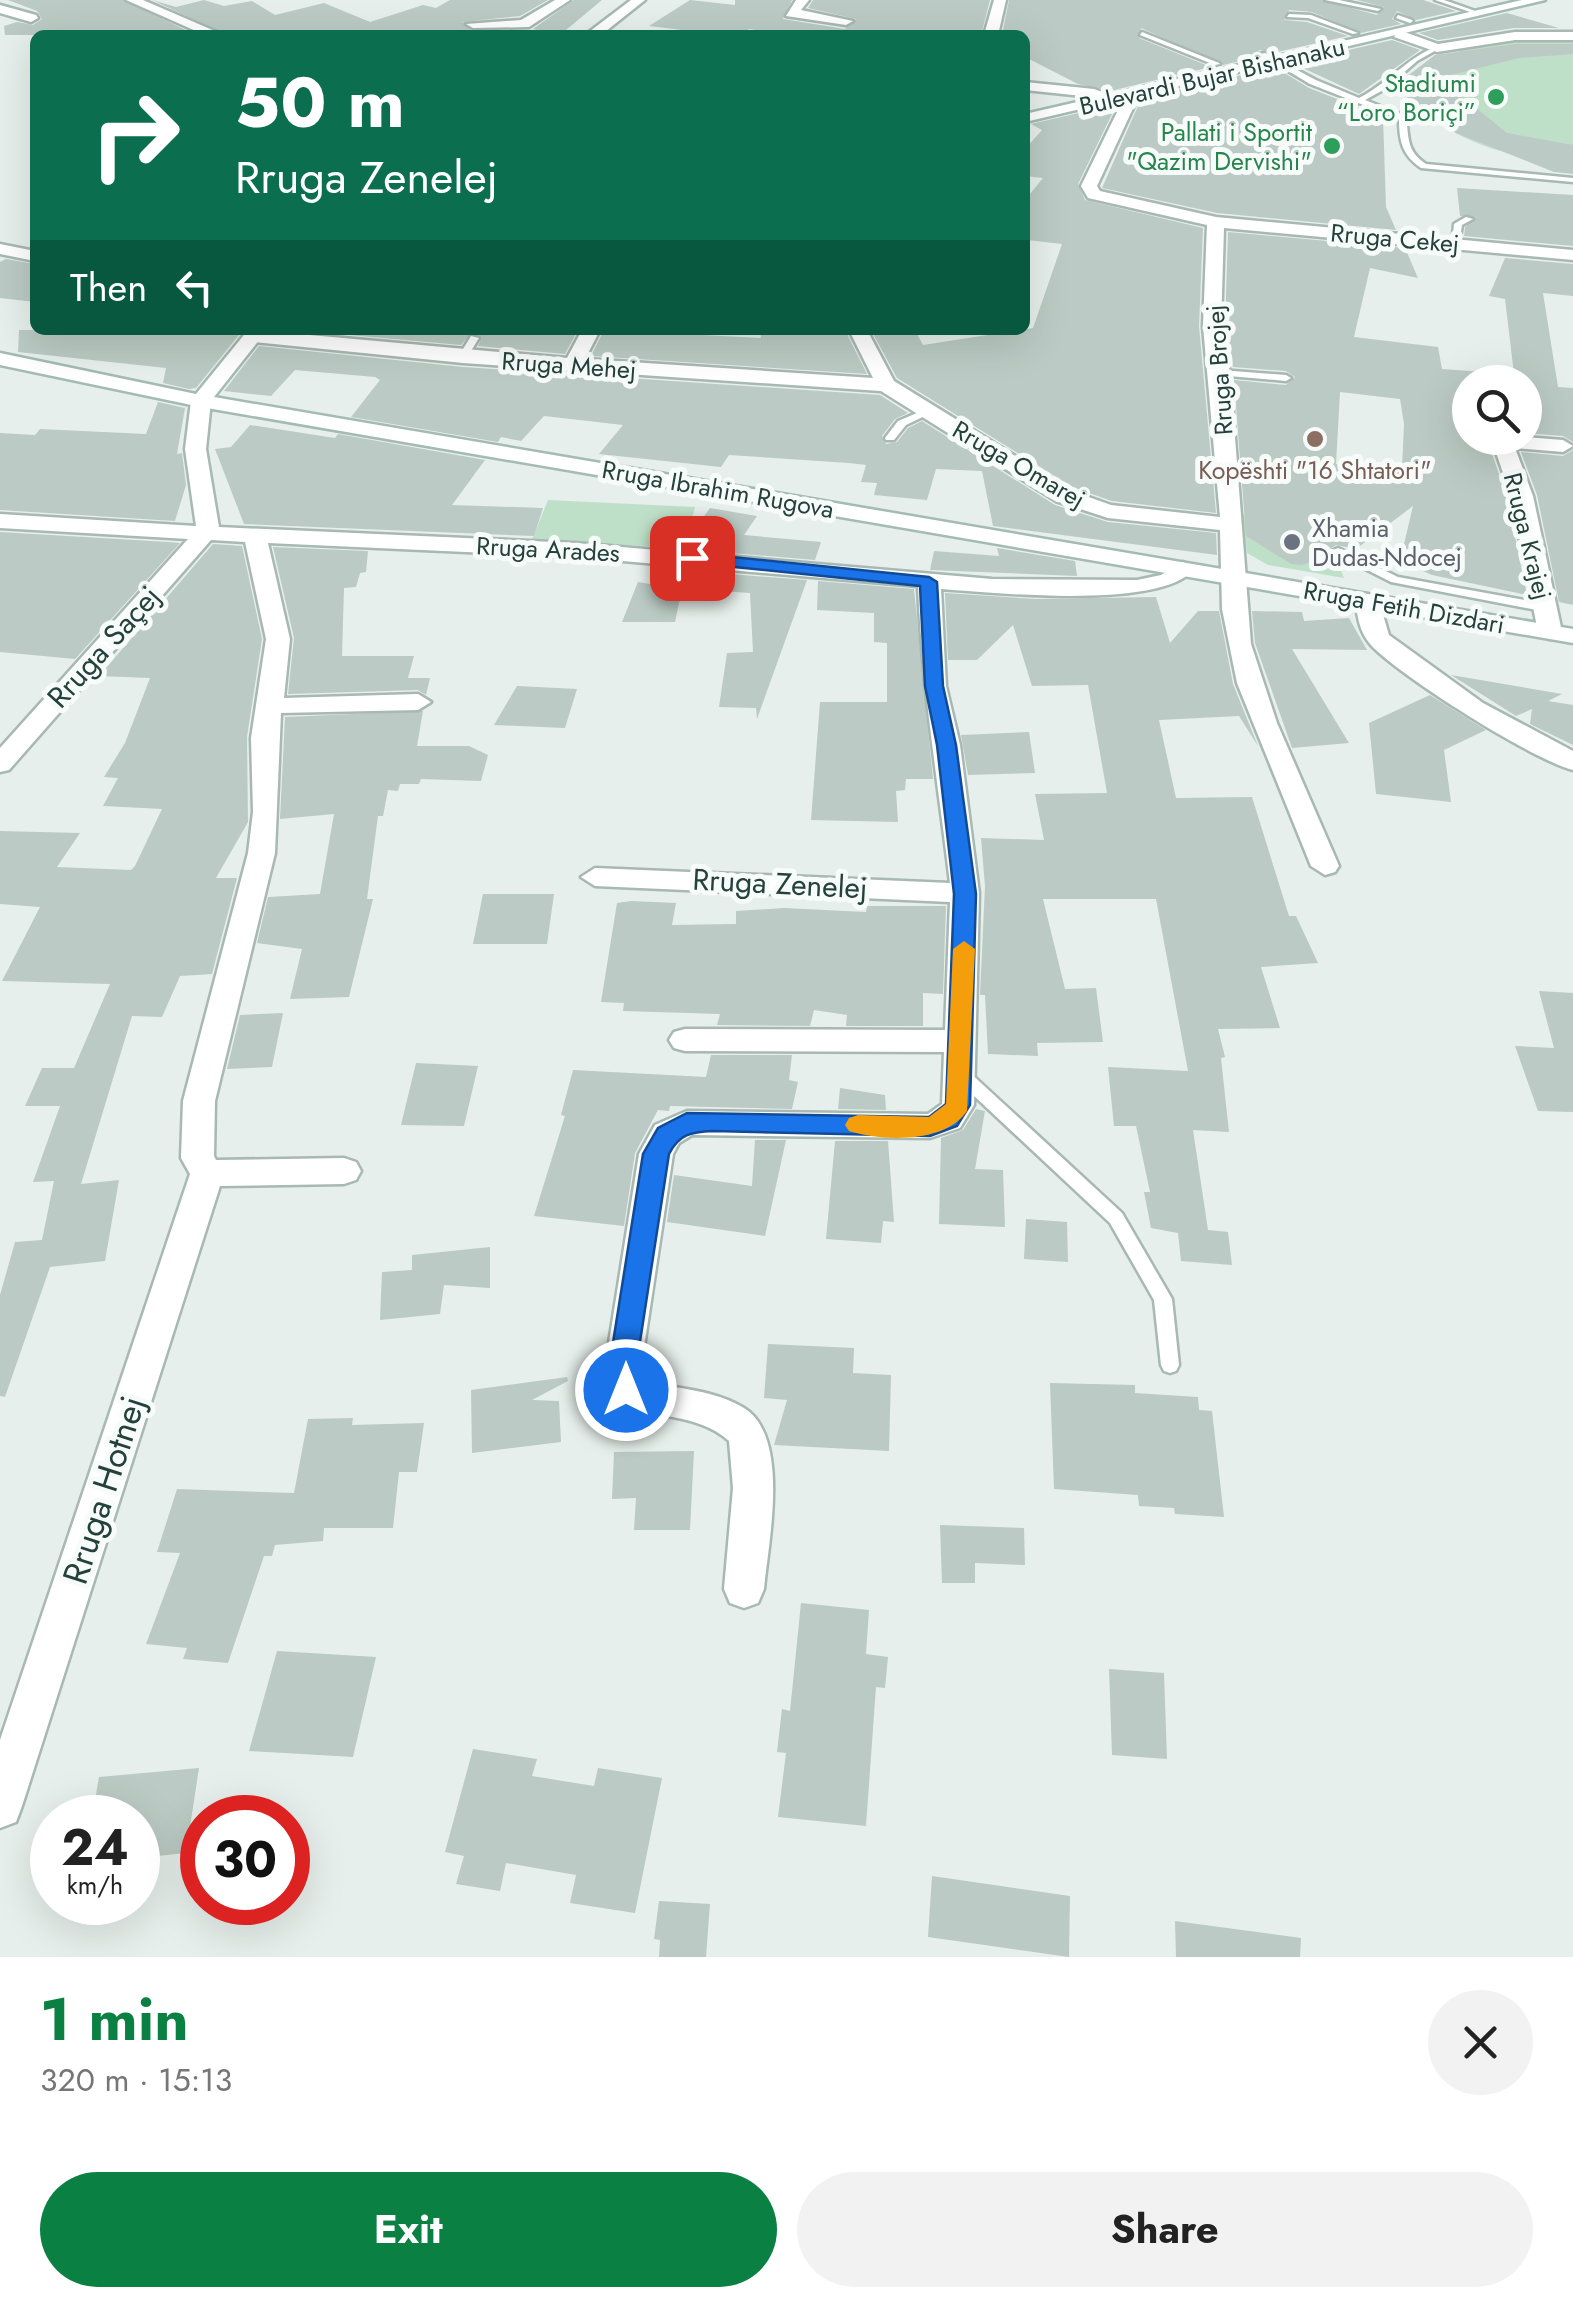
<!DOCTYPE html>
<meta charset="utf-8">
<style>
:root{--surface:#fff;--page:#f2f2f2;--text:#222;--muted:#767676;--accent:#0b8043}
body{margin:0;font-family:Jost,sans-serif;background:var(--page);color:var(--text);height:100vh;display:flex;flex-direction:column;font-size:38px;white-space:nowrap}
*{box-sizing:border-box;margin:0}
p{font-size:32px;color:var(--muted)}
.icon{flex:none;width:55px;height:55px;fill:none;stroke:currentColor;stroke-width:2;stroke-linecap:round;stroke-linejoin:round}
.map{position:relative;height:1957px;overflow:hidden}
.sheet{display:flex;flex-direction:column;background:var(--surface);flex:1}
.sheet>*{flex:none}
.top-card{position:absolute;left:30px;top:30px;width:1000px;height:305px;border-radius:15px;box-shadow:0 10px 40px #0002;background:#0b6e4f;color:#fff;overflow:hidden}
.tools{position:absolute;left:1452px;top:365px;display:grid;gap:20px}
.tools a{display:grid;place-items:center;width:90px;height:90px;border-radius:50%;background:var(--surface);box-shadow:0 10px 40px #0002;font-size:50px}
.speed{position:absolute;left:30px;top:1795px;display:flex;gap:20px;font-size:50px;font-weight:700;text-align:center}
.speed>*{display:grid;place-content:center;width:130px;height:130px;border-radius:50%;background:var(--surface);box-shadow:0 10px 40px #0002;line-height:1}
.speed small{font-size:25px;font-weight:400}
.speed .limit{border:15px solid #d22;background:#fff;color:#111}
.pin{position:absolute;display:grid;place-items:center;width:85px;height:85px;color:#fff;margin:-42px;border-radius:20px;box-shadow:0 5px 15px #0006}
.me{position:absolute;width:110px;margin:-55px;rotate:0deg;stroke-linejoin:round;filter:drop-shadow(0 0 8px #0008)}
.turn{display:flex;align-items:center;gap:35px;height:210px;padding:0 40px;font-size:45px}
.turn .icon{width:130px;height:130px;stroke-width:2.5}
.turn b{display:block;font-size:70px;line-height:85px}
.then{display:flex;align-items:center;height:95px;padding:0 40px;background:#0003;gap:20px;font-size:38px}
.round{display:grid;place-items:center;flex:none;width:105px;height:105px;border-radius:52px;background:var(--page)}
.summary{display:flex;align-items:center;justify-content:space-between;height:170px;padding:0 40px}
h1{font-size:60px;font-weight:700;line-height:75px;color:var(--accent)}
.button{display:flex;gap:20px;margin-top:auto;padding:20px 40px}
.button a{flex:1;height:115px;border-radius:60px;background:var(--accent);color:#fff;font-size:40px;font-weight:700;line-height:115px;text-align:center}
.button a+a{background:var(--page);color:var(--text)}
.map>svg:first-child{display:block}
.green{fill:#bfe0c8}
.building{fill:#bbcac4;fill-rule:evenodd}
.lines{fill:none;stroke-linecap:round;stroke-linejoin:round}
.lane-casing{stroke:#a8b8b2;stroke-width:5}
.street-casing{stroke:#a8b8b2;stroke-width:5}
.secondary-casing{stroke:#a4bbb3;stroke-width:5}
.lane{fill:#fff;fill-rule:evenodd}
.street{fill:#fff;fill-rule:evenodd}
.secondary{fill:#fff;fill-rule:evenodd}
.route{fill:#1a73e8;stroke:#114b97;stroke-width:2.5}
.slow{fill:#f59e0b}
.leisure-dot{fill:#2e9e5b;stroke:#f7fbf9;stroke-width:4}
.education-dot{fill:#8d6e63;stroke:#f7fbf9;stroke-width:4}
.worship-dot{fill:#6b7280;stroke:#f7fbf9;stroke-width:4}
.labels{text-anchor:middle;stroke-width:10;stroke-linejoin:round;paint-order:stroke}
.far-street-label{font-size:25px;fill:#24423a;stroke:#f7fbf9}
.far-leisure-label{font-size:25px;fill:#27864d;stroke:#f7fbf9;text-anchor:end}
.far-education-label{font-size:25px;fill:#785e54;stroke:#f7fbf9}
.far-worship-label{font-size:25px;fill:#5b616d;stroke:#f7fbf9;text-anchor:start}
.street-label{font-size:30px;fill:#24423a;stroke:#f7fbf9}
.near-street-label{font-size:35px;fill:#24423a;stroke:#f7fbf9}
</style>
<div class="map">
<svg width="1573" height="1957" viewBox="0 0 1573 1957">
<rect width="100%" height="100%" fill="#e6efeb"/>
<g class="green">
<path d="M1573 40V165C1516 156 1438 146 1413 86 1449 35 1516 42 1573 40Z"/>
<path d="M548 500 695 507 684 548 532 540Z"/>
<path d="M1242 514 1327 535 1344 578 1268 565 1247 553Z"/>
</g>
<g class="building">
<path d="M8 0H123L196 35H5L4 26 17 22 33 25 42 19 37 11Z"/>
<path d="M152 0 176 7 204 0 224 6 252 1 275 15 324 3 370 22 423 5 436 8 450 0H548L520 16 463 22 473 32 521 31 510 35H227Z"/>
<path d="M574 0H602L560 35 533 29Z"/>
<path d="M690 0 735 5V0H792L783 19 845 29 856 19 808 8 813 0H990L981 35H790L749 29 742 35H722L649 26Z"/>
<path d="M1009 0H1321L1377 15 1384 7 1357 0H1423L1456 11 1416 20 1397 11 1392 19 1401 24 1361 33 1312 12 1289 10 1284 20 1307 22 1348 36 1273 53 1259 50 1258 57 1223 65 1141 28 1139 38 1211 67 1110 91 1078 84 1025 57V35H1002Z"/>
<path d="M1507 13 1559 28H1514L1438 40 1419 33Z"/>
<path d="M1392 40 1420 50 1359 94 1292 63Z"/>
<path d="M1515 44H1573V54L1519 58 1439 78 1507 133 1573 145V174L1554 172 1456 133 1393 87 1435 55Z"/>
<path d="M1275 67 1309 88 1383 117 1386 207 1396 230 1217 213 1102 188 1138 106 1135 100Z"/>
<path d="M1109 106 1115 108 1078 184 1085 200 1203 228 1199 326 1216 513 1112 501 1074 488 897 378 871 330H915L923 345 1033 328 1062 244 1027 240 1025 200 1043 178 1025 176V149L1042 130 1031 124Z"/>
<path d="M1457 188 1573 195V246L1464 236 1465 227 1476 217 1460 216Z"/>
<path d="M1228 232 1405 248 1418 278 1370 268 1354 337 1438 347 1442 369 1514 374 1505 299 1489 296 1505 258 1573 264V296L1543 293 1558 387 1573 388V442L1563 436 1525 433V382H1470V438H1491L1488 442 1507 497 1527 595 1432 575 1400 561 1413 506 1356 549 1336 545 1328 550 1331 555 1302 565 1291 564 1246 536 1234 380 1286 385 1295 377 1286 371 1233 367 1225 326ZM1340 392 1400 399 1404 424 1402 468 1336 464Z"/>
<path d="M6 259 35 264V302L0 298V262Z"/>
<path d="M19 330H243L196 388 189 389 163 383 166 368 18 352Z"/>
<path d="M295 330H578L565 354 478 346 482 337 472 332 461 345Z"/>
<path d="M604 330 761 338 760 331 845 330 867 374 591 356Z"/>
<path d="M259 346 463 367 880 395 908 413 895 419 882 436 886 444 897 442 908 428 922 421 1055 505 1108 522 1216 533 1217 555 993 526 982 471 936 469 927 500 874 495 877 483 861 482 866 465 849 463 729 455 721 467 599 454 623 425 544 416 521 441 501 437 498 442 351 417 380 380 375 377 295 370 271 396 224 391Z"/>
<path d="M158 402 185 408 177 454 182 453 186 485 175 521 0 510V433L35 435 40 429 146 434Z"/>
<path d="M250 425 335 438 338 434 485 460 452 505 543 508 534 536 244 524 215 449 231 447Z"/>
<path d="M1573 450V605L1559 602 1537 495 1521 452 1563 456Z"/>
<path d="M710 508 757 516 744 535 821 542 815 560 694 550 696 527Z"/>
<path d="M0 532 168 542 180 543 75 659 0 652Z"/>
<path d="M213 544 242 546 262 639 247 737 248 822 216 878H237L212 974 180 976 162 1017 132 1016 81 1184 119 1180 105 1261 50 1267 5 1397 0 1396V1295L15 1242 42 1240 54 1181 33 1182 60 1106H25L42 1068H74L110 984 2 981 40 907 0 904V831L80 833 57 867 131 870 135 866 162 809 103 806 118 778 104 777 125 743 150 678 99 676Z"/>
<path d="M273 547 368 551 366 572 360 573 356 587 344 588 342 656H414L408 678H430L426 695 418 690 288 694 294 638Z"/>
<path d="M997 548 1075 561 1077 576 930 570 934 551 999 556Z"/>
<path d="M657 568 686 570 675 622H622L638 582 650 584Z"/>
<path d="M692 571 807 580 757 719 756 708 719 707 727 653 753 652 750 593 690 589Z"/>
<path d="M818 581 914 589 933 779H906L905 790 896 791 898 822 811 820 820 702H887V643L874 642V613L817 610Z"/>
<path d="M945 593 1036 599 1156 597 1170 643 1198 611H1219L1233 684 1258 746 1239 716 1159 720 1176 798 1252 797 1289 916H1296L1318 963 1261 967 1280 1028 1218 1029 1225 1057 1221 1058 1229 1132 1193 1130 1208 1230 1228 1232 1232 1265 1181 1261 1178 1233 1151 1228 1144 1192H1150L1136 1126H1114L1108 1067 1188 1071 1156 899H1043L1065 989 1096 988 1103 1042 1037 1043 1038 1056 988 1054 985 995H980L985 886 981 838 1044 840 1035 794 1107 793 1088 685 1032 686 1013 625 977 660H948Z"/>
<path d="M1252 611 1302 612 1304 621 1349 618 1367 650 1292 649 1349 743 1292 748 1255 643Z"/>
<path d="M1451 675 1562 694 1548 701 1573 705V745L1530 724 1532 709 1516 716Z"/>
<path d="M517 686 577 689 565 728 494 725Z"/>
<path d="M1430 695 1486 730 1444 750 1451 802 1376 794 1369 723Z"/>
<path d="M423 711 417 746H469L488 755 481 781 421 779 419 784H400L398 791 388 790 383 816H378L367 899H373L349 997 290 999 302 949 257 943 268 897 320 894 334 814 280 819 285 717Z"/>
<path d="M1029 732 1035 773 968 775 961 735Z"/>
<path d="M483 894H554L547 944H473Z"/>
<path d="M631 901 676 903 672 925 736 924V911L784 908 866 912 867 906H946L943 994 923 993V1026H846L847 1015 814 1010 810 1026 717 1025 720 1014 623 1011 624 1003 601 1002 617 903Z"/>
<path d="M1539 991 1573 993V1112L1538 1111 1515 1046 1554 1048Z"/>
<path d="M283 1013 272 1067 227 1069 240 1015Z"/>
<path d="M711 1055H792L789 1080 798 1082 792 1109 670 1106 669 1111 658 1110 635 1153 624 1226 534 1216 565 1116 561 1115 573 1070 706 1077Z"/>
<path d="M416 1063 478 1066 464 1126 401 1125Z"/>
<path d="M840 1088 885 1095 886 1110 838 1109Z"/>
<path d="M976 1109 985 1111 975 1169 1003 1170 1005 1227 939 1224 941 1138 963 1130Z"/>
<path d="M755 1140H786L765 1236 667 1222 674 1175 752 1186Z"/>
<path d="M835 1141H888L894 1222 883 1221 881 1243 826 1239Z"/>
<path d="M1026 1219 1067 1222 1068 1262 1024 1259Z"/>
<path d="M490 1247V1288L444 1285 440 1314 380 1320 382 1272 412 1270V1255Z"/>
<path d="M768 1344 854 1348 853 1373 891 1375 889 1451 774 1445 787 1400 764 1398Z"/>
<path d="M567 1377 568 1381 532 1400 559 1401 561 1442 472 1453 471 1390Z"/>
<path d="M1050 1383 1135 1385V1393L1198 1397 1199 1410 1212 1411 1224 1517 1175 1514 1174 1508 1139 1506 1138 1495 1054 1489Z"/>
<path d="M353 1418 352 1425 424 1423 417 1472H399L393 1528H324L323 1541 275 1545 272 1556H264L228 1663 183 1659 187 1648 146 1644 180 1553 157 1552 177 1489 294 1493 308 1419Z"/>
<path d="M694 1451 690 1530H634L636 1498 612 1499 614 1452Z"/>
<path d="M940 1525 1024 1528 1025 1565 975 1563V1583H942Z"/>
<path d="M801 1603 869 1610 866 1654 888 1657 885 1688 876 1687 866 1826 778 1817 786 1753 777 1752 782 1709 790 1711Z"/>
<path d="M277 1651 376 1657 353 1757 249 1751Z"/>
<path d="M1109 1669 1164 1673 1167 1759 1112 1755Z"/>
<path d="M473 1749 537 1759 532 1776 594 1786 598 1768 662 1778 635 1913 570 1903 576 1875 506 1863 500 1891 456 1884 464 1856 445 1852Z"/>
<path d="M199 1768 186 1853 138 1858V1818H92L99 1777Z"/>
<path d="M932 1876 1070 1896 1069 1957 928 1937Z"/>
<path d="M659 1901 710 1904 706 1957H659L660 1940 654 1939Z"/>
<path d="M1175 1921 1301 1938 1300 1957H1176Z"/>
</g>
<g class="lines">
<g class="lane-casing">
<g id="lane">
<path d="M1325 0H1339L1381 9 1378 11Z"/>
<path d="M1435 0H1444L1481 13 1476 14Z"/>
<path d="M1289 14 1311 15 1358 33 1353 34 1308 18 1287 17Z"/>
<path d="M1398 15 1412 20 1413 21 1410 23 1396 18Z"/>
<path d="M1142 32 1219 63 1220 64 1215 65 1140 35Z"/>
<path d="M1435 47 1440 48 1417 61 1385 89 1365 100 1406 116C1409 137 1406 151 1426 164L1573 178V182L1421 168C1402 155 1399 141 1399 119L1310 84 1260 54 1265 53 1316 80 1359 98C1387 84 1406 59 1435 47Z"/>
<path d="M1466 217 1473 219 1462 225 1459 244 1452 246 1454 224Z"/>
<path d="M471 336 479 338 466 359H460L458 357Z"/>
<path d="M1220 370 1286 375 1291 378 1286 381 1217 375V371Z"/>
<path d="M924 410 933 412 906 425 894 440H886L885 438 898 421Z"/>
<path d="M1338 548 1398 577 1547 604 1553 608 1547 612 1391 582 1334 553 1332 551Z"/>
<path d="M962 1069 968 1071 1122 1213 1172 1299 1179 1365 1176 1371 1170 1373 1164 1371 1161 1365 1154 1300 1110 1223 956 1079 954 1075 956 1071Z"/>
</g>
</g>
<g class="street-casing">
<g id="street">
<path d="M126 0H143L224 35H205Z"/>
<path d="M555 0H570L529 27 473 28 466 24 521 20Z"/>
<path d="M631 0H645L601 35H585Z"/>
<path d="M796 0H809L801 10 853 21 846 25 786 16Z"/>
<path d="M994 0H1006L998 35H984Z"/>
<path d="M0 5 36 15 38 18 31 22 0 13Z"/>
<path d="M1399 30 1438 44 1515 32H1573V40H1515L1437 52 1394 37Z"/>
<path d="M1025 82 1094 89 1135 104 1097 186 1100 191 1216 217 1573 250V260L1224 228 1221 326 1230 373 1251 644 1277 723 1339 866 1335 872 1325 875 1311 866 1237 683 1222 609 1220 530 1108 518 1056 501 881 391 463 363 253 342 244 336 253 330 567 358 582 330H600L585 359 873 378 849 330H867L894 381 1072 491 1111 505 1220 517 1203 326 1207 225 1088 198 1081 186 1120 106 1092 97 1025 90Z"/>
<path d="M0 244 35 251V261L0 254Z"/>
<path d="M201 395 211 401 206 449 219 527 575 543 992 579 1137 580 1161 575 1183 562 1194 569C1162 610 994 593 941 589L946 686 960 745 979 893 974 1105 960 1128 930 1138 692 1135 679 1143 673 1154 640 1374 646 1382C680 1389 714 1390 744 1408 791 1437 768 1544 764 1589L758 1603 744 1608 730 1603 724 1589 733 1488 729 1441C698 1412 651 1420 614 1401L604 1374 639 1154 655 1125 687 1111 928 1114 942 1104 944 1052 685 1051 674 1048 669 1040 674 1032 685 1029 945 1030 950 902 595 886 581 877 595 868 950 883C938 784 922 686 918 586L575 557 268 543 290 639 284 698 418 694 431 702 418 710 281 713 275 853 215 1101 214 1156 216 1160 344 1158 356 1162 361 1171 356 1180 344 1184 220 1186 22 1806 16 1822 0 1828V1740L190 1174 181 1158 183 1101 248 853 253 812 251 738 266 639 245 542 211 540 9 770 0 772V748L188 539 0 528V514L196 526 185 449 191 401Z"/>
<path d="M1525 437 1563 440 1573 446 1563 452 1515 448 1533 496 1562 632 1550 639 1538 632 1511 496 1492 441Z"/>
<path d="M1367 594 1379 601 1389 635 1483 703 1573 751V770C1533 760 1398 675 1370 644 1359 631 1358 617 1355 601Z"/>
</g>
</g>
<g class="secondary-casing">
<g id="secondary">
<path d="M1522 0H1545L1025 122V114Z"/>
<path d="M248 330H267L214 397 1573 629V643L201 407 0 365V353L196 394Z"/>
</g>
</g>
<use href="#lane" class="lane"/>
<use href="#street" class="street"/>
<use href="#secondary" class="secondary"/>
</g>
<path class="route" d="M692 553 929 577 937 582 943 686 956 745 976 894 970 1105 957 1126 930 1136 713 1131C691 1132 679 1134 669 1154L635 1374 641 1390 636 1399 626 1402 617 1399 608 1374 643 1154 658 1128 687 1113 929 1117 946 1104 954 894 937 745 925 686 920 586 686 562V554Z"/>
<path class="slow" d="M964 941 975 949 967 1111C946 1143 883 1142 849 1131L845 1125 849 1118 858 1115 929 1117 946 1104 953 949Z"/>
<g class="leisure-dot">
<circle cx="1496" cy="97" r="10"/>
<circle cx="1332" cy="146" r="10"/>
</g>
<circle class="education-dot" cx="1315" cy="439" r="10"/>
<circle class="worship-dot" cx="1292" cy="542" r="10"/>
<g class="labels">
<g class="far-street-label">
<text transform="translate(1212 76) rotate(-13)" y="9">Bulevardi Bujar Bishanaku</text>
<text transform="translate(1395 238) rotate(5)" y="9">Rruga Cekej</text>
<text transform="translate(569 365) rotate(4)" y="9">Rruga Mehej</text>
<text transform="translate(1219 370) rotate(-94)" y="9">Rruga Brojej</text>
<text transform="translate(1019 464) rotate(30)" y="9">Rruga Omarej</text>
<text transform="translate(718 489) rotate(10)" y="9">Rruga Ibrahim Rugova</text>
<text transform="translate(1528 536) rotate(76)" y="9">Rruga Krajej</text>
<text transform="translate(548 549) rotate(3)" y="9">Rruga Arades</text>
<text transform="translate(1404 607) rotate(10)" y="9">Rruga Fetih Dizdari</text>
</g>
<g class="far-leisure-label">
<text x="1476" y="92">Stadiumi<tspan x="1476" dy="29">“Loro Boriçi”</tspan></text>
<text x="1312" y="141">Pallati i Sportit<tspan x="1312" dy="29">"Qazim Dervishi"</tspan></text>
</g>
<g class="far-education-label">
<text x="1315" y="479">Kopështi "16 Shtatori"</text>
</g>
<g class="far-worship-label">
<text x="1312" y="537">Xhamia<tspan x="1312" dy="29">Dudas-Ndocej</tspan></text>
</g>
<g class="street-label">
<text transform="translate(104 647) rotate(-48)" y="10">Rruga Saçej</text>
<text transform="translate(780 884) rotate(3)" y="10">Rruga Zenelej</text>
</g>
<g class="near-street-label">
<text transform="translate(104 1490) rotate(-72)" y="12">Rruga Hotnej</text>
</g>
</g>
</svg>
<div class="tools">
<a><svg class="icon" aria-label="search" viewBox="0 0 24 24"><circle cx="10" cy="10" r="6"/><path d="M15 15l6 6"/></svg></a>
</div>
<div class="speed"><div>24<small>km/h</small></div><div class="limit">30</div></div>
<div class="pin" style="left:692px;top:558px;background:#d93025"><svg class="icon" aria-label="arrive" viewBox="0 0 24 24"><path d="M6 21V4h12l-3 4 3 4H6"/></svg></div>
<svg class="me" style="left:626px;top:1390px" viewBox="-20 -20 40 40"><circle r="17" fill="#1a73e8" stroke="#fff" stroke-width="3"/><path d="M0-11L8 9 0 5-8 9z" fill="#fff"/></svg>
<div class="top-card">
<div class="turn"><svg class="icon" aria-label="right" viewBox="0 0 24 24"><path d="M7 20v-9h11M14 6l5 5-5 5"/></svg><div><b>50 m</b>Rruga Zenelej</div></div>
<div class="then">Then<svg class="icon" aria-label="left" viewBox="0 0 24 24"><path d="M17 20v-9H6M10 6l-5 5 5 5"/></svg></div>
</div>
</div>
<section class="sheet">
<div class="summary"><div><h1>1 min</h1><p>320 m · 15:13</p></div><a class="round"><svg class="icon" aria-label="close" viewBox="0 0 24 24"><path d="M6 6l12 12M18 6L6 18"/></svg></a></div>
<div class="button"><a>Exit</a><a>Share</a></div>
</section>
